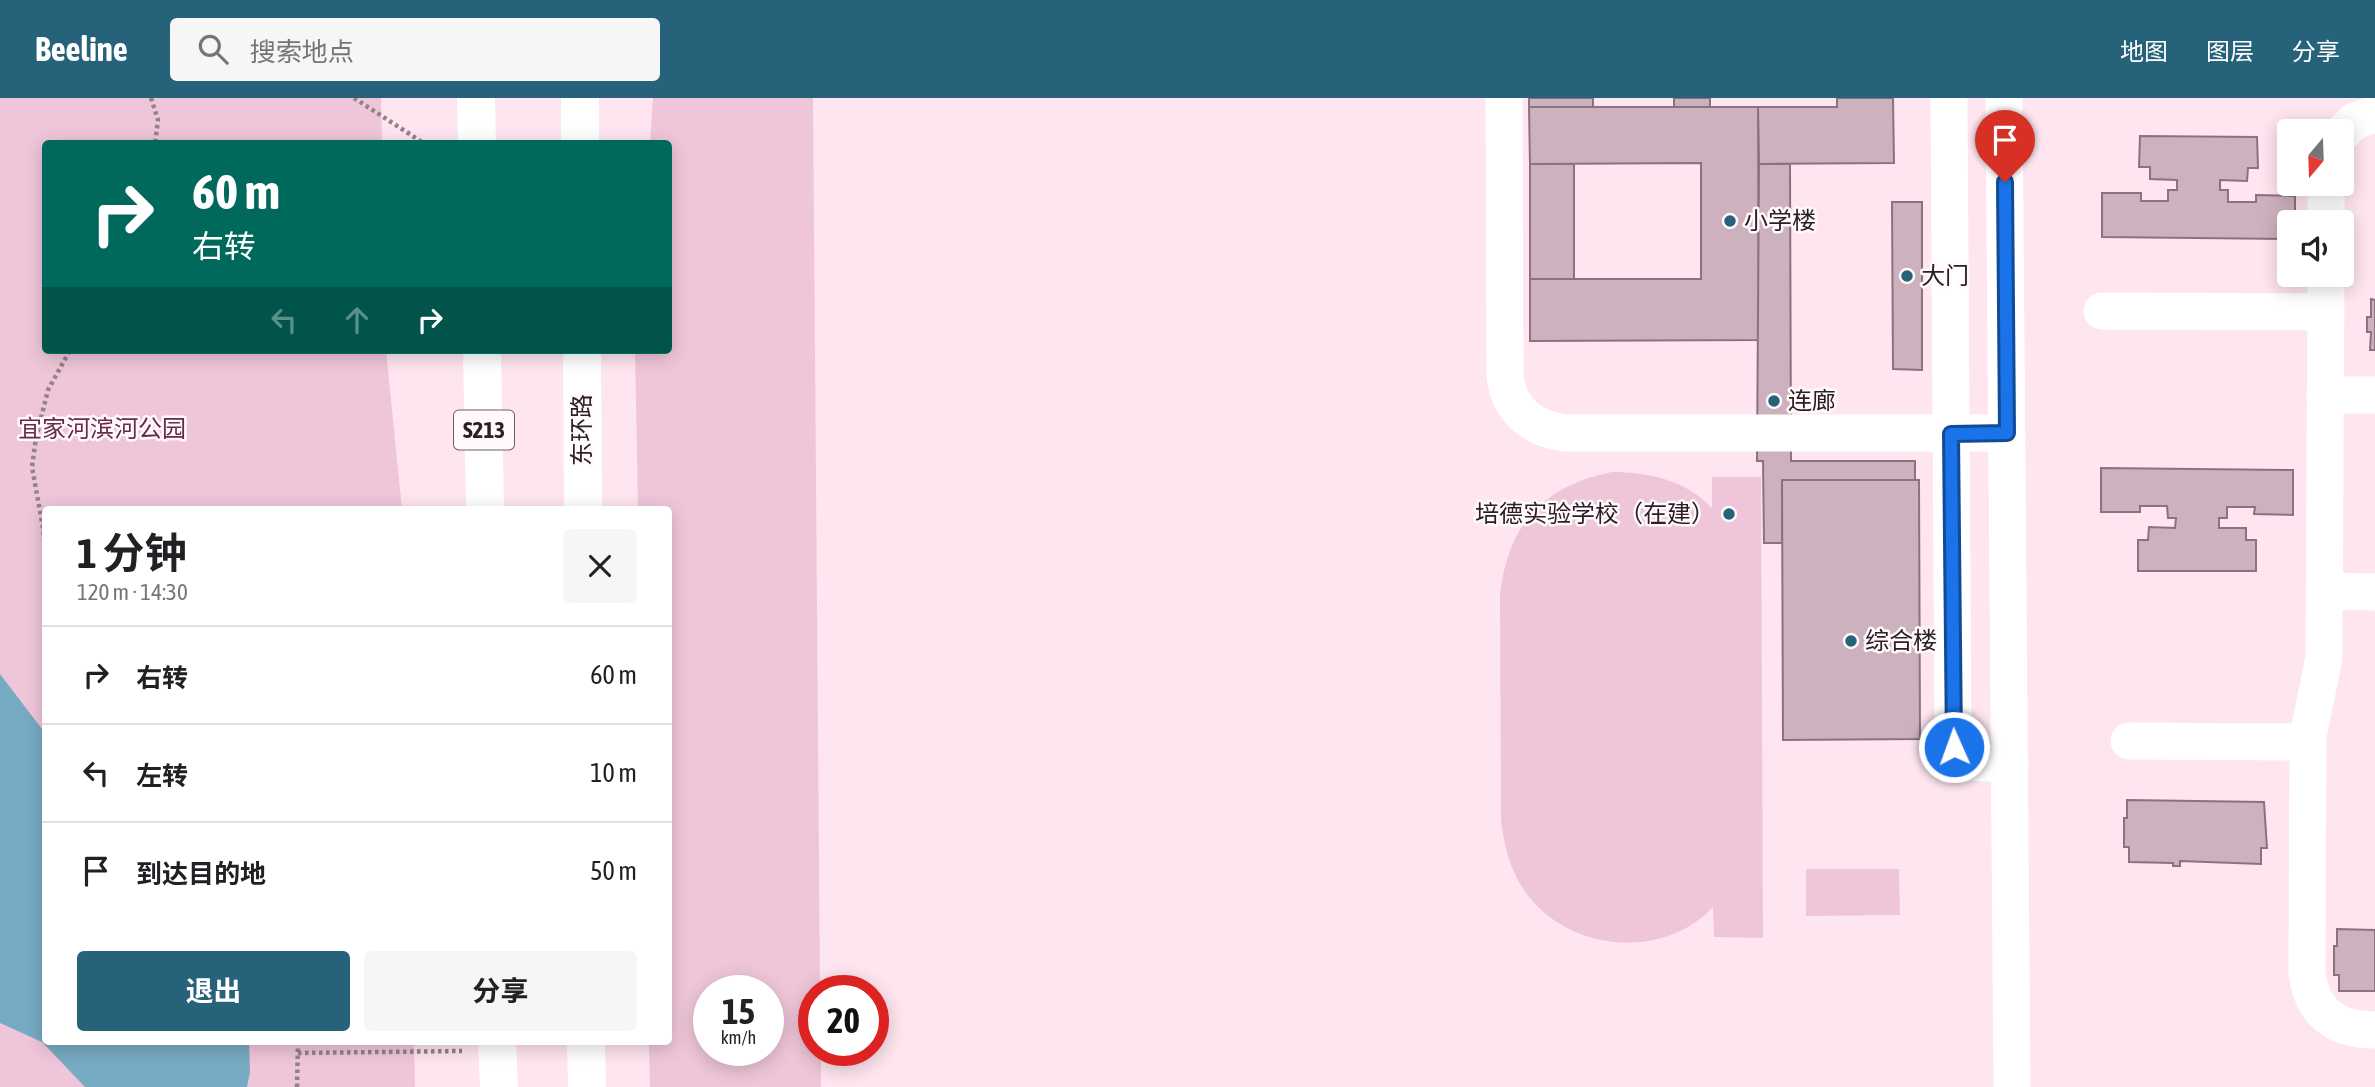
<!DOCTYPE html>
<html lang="zh">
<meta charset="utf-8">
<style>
:root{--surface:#fff;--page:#f6f6f6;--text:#202124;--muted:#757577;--line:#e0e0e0;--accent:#27627b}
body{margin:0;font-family:"Asap Condensed","Noto Sans SC",sans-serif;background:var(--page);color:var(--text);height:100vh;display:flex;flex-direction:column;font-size:26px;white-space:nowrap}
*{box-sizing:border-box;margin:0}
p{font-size:23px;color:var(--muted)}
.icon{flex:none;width:38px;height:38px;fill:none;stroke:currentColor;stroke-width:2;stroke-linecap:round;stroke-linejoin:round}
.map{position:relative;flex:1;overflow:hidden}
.sheet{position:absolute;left:42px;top:408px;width:630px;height:539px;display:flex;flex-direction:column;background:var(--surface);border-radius:7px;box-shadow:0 4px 18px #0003}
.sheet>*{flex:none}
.hud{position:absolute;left:42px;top:42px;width:630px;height:214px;border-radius:7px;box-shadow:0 4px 18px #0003;background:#00695c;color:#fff;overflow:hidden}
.needle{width:46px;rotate:199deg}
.fabs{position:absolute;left:2277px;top:21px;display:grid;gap:14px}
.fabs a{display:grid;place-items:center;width:77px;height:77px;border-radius:7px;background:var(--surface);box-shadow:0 4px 18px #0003;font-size:35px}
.speed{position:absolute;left:693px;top:877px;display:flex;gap:14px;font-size:35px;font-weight:700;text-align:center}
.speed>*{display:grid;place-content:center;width:91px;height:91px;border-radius:50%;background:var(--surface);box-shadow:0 4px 18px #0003;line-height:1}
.speed small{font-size:18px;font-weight:400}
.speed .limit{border:10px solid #d22;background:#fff;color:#111}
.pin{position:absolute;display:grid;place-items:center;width:60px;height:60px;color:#fff;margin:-72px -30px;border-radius:50% 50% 50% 0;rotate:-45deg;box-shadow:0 0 7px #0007}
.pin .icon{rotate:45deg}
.me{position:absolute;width:77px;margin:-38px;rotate:358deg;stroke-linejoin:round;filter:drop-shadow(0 0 5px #0008)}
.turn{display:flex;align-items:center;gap:24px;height:147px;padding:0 35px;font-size:32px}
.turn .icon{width:91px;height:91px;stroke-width:2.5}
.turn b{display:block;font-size:49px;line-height:60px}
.lanes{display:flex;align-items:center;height:66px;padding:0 35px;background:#0003;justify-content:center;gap:35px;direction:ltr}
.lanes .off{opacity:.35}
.round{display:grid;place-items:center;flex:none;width:74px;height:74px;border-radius:7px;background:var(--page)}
.overview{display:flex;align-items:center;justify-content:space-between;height:119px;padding:0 35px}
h1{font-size:42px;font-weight:700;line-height:52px}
.cta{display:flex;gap:14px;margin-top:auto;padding:14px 35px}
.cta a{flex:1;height:80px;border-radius:7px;background:var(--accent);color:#fff;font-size:28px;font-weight:700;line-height:80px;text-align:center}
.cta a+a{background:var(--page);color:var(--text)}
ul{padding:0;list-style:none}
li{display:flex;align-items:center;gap:21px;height:98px;padding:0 35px;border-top:2px solid var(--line)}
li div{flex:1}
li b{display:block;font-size:26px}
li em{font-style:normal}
header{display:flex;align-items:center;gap:42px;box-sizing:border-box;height:98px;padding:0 35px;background:var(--accent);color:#fff}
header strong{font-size:33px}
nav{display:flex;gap:38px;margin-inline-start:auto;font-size:24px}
.search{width:490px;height:63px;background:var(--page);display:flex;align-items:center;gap:18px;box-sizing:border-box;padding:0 24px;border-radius:7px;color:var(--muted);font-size:26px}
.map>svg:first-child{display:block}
.green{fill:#efc6d9;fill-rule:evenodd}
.water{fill:#77abc3}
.building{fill:#ceb1be;stroke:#8c717e;stroke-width:2}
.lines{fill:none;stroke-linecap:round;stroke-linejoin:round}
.path{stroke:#94828a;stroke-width:4.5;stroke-dasharray:3.5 3.5;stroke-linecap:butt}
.minor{stroke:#fff;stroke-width:37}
.highway{stroke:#fff;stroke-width:38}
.route-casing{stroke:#114b97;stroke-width:18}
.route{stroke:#1a73e8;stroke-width:12}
.poi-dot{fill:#27627b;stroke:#fff9fb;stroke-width:2.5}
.labels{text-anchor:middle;stroke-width:5;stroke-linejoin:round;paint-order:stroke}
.shield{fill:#fff9fb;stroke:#6b6165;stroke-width:2}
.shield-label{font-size:23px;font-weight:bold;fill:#2b2025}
.poi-label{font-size:24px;fill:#2b2025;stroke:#fff9fb;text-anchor:start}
.park-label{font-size:24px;fill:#662a4a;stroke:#fff9fb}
.street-label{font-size:24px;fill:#2b2025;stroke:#fff9fb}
</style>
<header>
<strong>Beeline</strong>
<div class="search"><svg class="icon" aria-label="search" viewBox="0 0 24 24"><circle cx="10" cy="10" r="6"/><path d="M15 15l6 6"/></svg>搜索地点</div>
<nav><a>地图</a><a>图层</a><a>分享</a></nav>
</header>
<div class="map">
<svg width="2375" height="989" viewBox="0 0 2375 989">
<rect width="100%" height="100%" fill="#fee5f0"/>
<g class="green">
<path d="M0 0H381L382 45 46 46V252H386L402 411H46V943H414L415 989H0Z"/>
<path d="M653 0H813L820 892H814V952H821V989H650L649 943H668V411H638L635 252H668V46L650 45ZM768 892V952H709V892Z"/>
<path d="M1612 374C1648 374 1686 382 1712 410V379H1761L1763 840 1714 839 1713 809C1662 864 1565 853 1524 792 1509 770 1504 747 1501 721L1500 497C1508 426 1543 388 1612 374Z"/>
<path d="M1806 771H1899L1900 817 1806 818Z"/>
</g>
<path class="water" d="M0 576 45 635 46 943H249L250 974 247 989H85L42 944 0 925Z"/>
<g class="building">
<rect x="1529" y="0" width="64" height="9"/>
<rect x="1674" y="0" width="36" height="9"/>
<path d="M1837 0H1893L1894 65 1759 66 1758 9H1837Z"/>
<path d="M1529 9H1758L1759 242 1530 243V181H1701V65L1530 66Z"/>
<path d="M2140 38 2257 39 2258 70H2248L2247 83 2220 82V92H2228V104H2256V97L2295 98V124H2289V141L2102 139V95H2141V103H2168V92H2177V82L2150 81V69H2139Z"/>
<rect x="1530" y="66" width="44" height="115"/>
<path d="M1759 66H1790L1791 363H1915V382H1782V445H1764L1763 363H1757Z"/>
<path d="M1892 104H1922V272L1893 271Z"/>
<path d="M2371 201 2375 202V252H2370L2371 234H2367V219H2371Z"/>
<path d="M2101 370 2293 372V417L2254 416 2255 409H2227V420H2219V430H2246V442H2256V473H2138V442H2148L2149 429 2175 430 2176 420H2168L2167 408H2140V414H2101Z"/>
<path d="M1782 382H1919L1920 641 1783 642Z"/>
<path d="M2127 702 2264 704 2267 750H2261V766L2180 763V768H2173V765L2129 764V749H2124V720H2127Z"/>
<path d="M2337 831 2375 832V893H2339V877H2334V848H2337Z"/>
</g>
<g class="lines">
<g class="path">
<path d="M151 0 158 22 155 46"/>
<path d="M354 0 425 46"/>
<path d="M46 465 43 430 32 369 36 340 48 292 70 252"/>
<path d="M298 955 462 953"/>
<path d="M297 989 298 943"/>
</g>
<g class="minor">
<path d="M1504 0 1505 277C1509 313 1531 330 1565 335H2007"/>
<path d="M1949 0 1953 637C1956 671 1983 665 2010 664"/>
<path d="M2004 0 2012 989"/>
<path d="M2342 35 2355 23 2375 16"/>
<path d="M2326 124V86"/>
<path d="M2326 177 2324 560 2308 638 2307 875C2312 915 2336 932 2375 932"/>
<path d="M2102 213 2326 214"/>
<path d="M2325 297H2375"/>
<path d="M2325 493 2375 494"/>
<path d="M2129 643 2308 644"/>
</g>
<g class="highway">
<path d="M476 0 477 46"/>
<path d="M580 0V46"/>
<path d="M482 252 485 411"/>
<path d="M582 252 583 411"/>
<path d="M497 943 499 989"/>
<path d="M586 943 587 989"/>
</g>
</g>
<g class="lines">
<g class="route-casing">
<path id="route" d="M1954 649 1951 336 2007 335 2005 84"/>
</g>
<use href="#route" class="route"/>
</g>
<g class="poi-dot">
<circle cx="1730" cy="123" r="7"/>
<circle cx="1907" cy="178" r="7"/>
<circle cx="1774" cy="303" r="7"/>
<circle cx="1729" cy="416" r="7"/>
<circle cx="1851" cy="543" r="7"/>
</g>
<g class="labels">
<rect class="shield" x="454" y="312.5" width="60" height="39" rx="5"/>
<g class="shield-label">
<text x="484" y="340">S213</text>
</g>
<g class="poi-label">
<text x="1744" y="131">小学楼</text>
<text x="1921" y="186">大门</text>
<text x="1788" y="311">连廊</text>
<text x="1715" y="424" text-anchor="end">培德实验学校（在建）</text>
<text x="1865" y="551">综合楼</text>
</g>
<g class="park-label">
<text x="102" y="339">宜家河滨河公园</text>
</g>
<g class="street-label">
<text transform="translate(582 332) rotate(-90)" y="8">东环路</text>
</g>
</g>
</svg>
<div class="fabs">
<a><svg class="needle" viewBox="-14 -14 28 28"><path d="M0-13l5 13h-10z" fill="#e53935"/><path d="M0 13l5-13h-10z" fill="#757577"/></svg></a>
<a><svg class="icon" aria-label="sound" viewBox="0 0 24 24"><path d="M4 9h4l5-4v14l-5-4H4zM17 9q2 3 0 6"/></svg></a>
</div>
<div class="speed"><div>15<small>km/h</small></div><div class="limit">20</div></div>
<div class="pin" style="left:2005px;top:84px;background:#d93025"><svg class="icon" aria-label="arrive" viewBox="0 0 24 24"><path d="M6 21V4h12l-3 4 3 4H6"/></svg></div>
<svg class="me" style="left:1954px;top:649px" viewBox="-20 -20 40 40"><circle r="17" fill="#1a73e8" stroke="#fff" stroke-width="3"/><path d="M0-11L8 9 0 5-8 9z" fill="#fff"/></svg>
<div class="hud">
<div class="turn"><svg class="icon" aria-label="right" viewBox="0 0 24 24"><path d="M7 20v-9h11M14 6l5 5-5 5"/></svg><div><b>60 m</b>右转</div></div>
<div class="lanes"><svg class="icon off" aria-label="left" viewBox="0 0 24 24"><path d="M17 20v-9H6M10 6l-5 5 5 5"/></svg><svg class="icon off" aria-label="ahead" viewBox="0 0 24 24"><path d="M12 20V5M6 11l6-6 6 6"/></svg><svg class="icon" aria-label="right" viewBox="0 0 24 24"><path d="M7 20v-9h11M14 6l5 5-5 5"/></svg></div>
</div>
<section class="sheet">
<div class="overview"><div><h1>1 分钟</h1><p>120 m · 14:30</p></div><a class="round"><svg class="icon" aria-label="close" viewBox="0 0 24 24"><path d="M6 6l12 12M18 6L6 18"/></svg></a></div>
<ul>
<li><svg class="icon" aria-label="right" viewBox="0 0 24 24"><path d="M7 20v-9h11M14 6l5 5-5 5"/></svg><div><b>右转</b></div><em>60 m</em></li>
<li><svg class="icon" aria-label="left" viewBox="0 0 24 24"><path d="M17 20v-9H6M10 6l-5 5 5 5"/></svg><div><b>左转</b></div><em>10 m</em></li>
<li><svg class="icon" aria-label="arrive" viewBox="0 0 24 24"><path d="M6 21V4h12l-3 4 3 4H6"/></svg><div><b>到达目的地</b></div><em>50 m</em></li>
</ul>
<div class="cta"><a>退出</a><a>分享</a></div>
</section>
</div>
